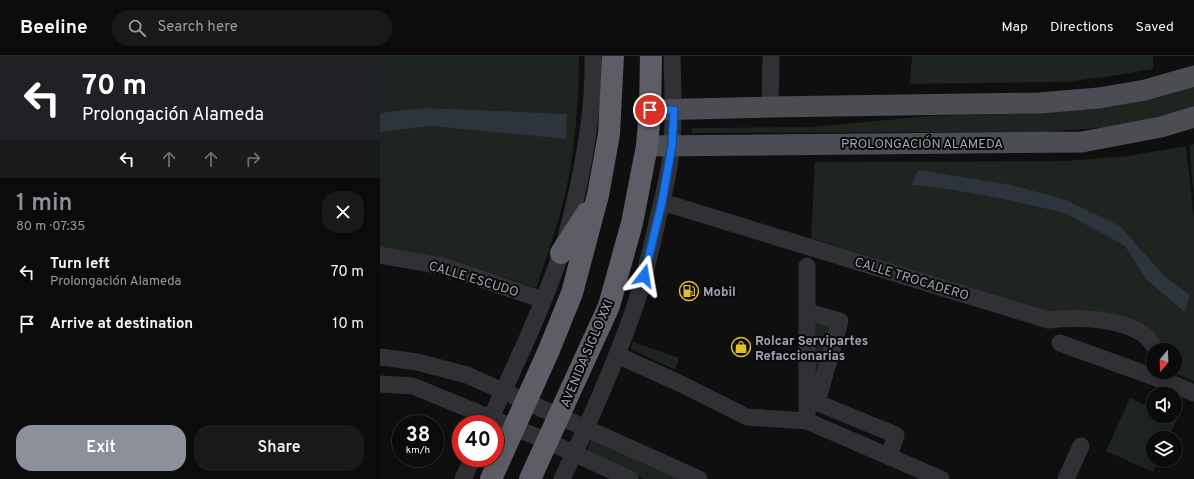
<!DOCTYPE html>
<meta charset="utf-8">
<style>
:root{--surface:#0b0b0c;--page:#19191a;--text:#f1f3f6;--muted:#9a9b9d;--line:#2b2b2d;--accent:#8c9099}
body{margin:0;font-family:Overpass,sans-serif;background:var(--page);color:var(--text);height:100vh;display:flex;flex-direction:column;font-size:15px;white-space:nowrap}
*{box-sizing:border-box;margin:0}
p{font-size:13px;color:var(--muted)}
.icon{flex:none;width:22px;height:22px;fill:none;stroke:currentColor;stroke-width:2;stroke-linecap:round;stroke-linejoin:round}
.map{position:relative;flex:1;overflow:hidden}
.side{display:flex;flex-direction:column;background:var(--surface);width:380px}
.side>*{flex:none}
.hud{background:#202124;color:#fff;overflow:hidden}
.needle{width:26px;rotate:199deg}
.controls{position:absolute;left:766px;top:287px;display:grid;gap:8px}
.controls a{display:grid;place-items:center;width:36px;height:36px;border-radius:50%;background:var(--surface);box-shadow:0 2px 10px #0003,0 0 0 1px var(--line);font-size:20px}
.speed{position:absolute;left:12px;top:359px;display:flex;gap:8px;font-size:20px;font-weight:700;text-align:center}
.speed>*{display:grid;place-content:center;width:52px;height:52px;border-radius:50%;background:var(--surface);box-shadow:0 2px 10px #0003,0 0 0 1px var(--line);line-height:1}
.speed small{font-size:10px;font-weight:400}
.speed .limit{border:6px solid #d22;background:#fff;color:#111}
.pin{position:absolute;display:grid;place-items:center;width:34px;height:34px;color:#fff;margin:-17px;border:2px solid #fff;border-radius:50%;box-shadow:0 1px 4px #0007}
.me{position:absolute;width:44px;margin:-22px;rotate:14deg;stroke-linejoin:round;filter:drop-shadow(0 0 3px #0008)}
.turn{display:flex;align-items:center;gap:14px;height:84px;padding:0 16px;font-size:18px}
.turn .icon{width:52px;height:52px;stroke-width:2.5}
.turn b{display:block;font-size:28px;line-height:34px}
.lanes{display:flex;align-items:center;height:38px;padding:0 16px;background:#0003;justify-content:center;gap:20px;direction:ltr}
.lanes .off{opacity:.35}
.round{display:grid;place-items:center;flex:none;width:42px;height:42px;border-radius:16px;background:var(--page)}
.overview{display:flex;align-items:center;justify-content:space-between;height:68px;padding:0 16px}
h1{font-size:24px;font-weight:600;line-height:30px;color:var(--accent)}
.button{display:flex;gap:8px;margin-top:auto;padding:8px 16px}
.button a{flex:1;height:46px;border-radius:16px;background:var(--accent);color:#fff;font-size:16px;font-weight:600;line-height:46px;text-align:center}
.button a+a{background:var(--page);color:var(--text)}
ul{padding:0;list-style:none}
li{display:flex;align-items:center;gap:12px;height:52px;padding:0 16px}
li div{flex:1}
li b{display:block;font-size:15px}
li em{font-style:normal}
header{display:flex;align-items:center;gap:24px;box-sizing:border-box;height:56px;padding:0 20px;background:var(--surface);border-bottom:1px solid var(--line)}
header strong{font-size:19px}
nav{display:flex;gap:22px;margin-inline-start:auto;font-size:14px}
.search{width:280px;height:36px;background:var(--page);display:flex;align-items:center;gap:10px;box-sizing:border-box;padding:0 14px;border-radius:16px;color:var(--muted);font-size:15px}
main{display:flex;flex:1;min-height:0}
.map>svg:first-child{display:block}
.green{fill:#1e241f}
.water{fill:#2e343c}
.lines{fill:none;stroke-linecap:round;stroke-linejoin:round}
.minor{stroke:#303035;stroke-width:17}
.major{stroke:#4c4d53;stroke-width:21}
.highway{stroke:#5d5e65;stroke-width:22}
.route-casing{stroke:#114b97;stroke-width:10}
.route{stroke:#1a73e8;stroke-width:7}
.labels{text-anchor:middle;stroke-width:4;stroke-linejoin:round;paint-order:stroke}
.street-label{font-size:13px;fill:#a1a4b0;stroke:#0a0a0b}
.poi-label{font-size:13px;font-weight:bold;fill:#a1a4b0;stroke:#0a0a0b;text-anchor:start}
</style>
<header>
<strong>Beeline</strong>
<div class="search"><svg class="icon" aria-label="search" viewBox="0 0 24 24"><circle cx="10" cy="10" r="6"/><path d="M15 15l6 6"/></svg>Search here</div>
<nav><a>Map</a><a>Directions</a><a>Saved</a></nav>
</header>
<main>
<section class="side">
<div class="hud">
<div class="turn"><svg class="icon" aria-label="left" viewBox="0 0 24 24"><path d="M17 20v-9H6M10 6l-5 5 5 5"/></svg><div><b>70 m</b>Prolongación Alameda</div></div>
<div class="lanes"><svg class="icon" aria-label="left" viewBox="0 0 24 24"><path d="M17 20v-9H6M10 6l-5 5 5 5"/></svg><svg class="icon off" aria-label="ahead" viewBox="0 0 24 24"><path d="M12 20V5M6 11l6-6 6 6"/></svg><svg class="icon off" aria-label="ahead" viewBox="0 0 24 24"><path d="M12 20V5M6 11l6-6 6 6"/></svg><svg class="icon off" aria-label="right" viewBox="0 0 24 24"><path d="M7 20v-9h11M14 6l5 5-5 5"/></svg></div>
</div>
<div class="overview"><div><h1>1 min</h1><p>80 m · 07:35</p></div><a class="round"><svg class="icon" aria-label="close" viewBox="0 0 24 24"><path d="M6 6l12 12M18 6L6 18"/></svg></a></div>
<ul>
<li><svg class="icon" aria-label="left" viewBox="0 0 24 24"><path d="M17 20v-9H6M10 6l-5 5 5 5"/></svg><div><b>Turn left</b><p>Prolongación Alameda</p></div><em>70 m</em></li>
<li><svg class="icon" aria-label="arrive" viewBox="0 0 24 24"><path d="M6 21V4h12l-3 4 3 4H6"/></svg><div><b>Arrive at destination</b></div><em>10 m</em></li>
</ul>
<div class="button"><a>Exit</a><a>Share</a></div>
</section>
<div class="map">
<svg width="814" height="423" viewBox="0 0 814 423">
<rect width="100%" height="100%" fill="#0f0f10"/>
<g class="green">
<path d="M0 0H199C199 32 197 63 193 94 187 141 172 187 156 232L76 205 0 193Z"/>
<path d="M532 0H773V13L725 21 684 26 530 28Z"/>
<path d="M814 30V51L785 60 730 71 664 76 312 77V72L433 71 548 60 663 57 723 52 780 41Z"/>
<path d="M814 88V141L809 90Z"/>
<path d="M806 90 814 162V325L799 319 795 309V294H789L772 275 670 257 431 182 435 106 686 105 748 100Z"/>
<path d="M433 265 452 270 435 328Z"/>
<path d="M253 286 299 302 295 314 251 293Z"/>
<path d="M750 342 773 353V360H789L797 364 788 382H773V404H778L773 416 726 395Z"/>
<path d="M211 382 301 423H264L206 397Z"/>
</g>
<g class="water">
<path d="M45 52 187 58 186 83 52 70 0 76V57Z"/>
<path d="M538 114 631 129 686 144 740 170 784 220 810 239 805 256 767 224 745 190 685 157 624 143 562 132 532 129Z"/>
</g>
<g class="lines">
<g class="minor">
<path d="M390 51 391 0"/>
<path d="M282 146 668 264C698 261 732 261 760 276 767 279 772 288 777 294"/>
<path d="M0 199 67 211 163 244"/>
<path d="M427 210V365"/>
<path d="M427 256 460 265 437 346"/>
<path d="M680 287 793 328 814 337"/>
<path d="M237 299 299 327 367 361 427 365 561 423"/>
<path d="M0 301 37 306 87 319 319 423"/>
<path d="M0 328 33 330 167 385 250 423"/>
<path d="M428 343 516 379 509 400"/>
<path d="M108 368C134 312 161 256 181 197 189 174 194 150 199 127 208 84 214 44 213 0"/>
<path d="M83 423 93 402"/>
<path d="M182 423C208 369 233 313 253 256 264 225 271 194 278 162 284 138 290 113 292 88 294 58 293 29 292 0"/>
<path d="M686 423 701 390"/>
</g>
<g class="major">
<path d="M270 54 390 51 660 47 719 42 765 34 814 20"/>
<path d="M267 90 702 86 781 71 814 61"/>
</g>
<g class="highway">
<path d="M181 197 207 157"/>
<path d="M111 423 169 294 192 237 218 139 229 78 233 0"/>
<path d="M150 423 229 250 252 167 267 90 270 54 271 0"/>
</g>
</g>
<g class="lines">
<g class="route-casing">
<path id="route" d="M264 220 282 146 292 89 294 54H270"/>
</g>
<use href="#route" class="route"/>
</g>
<defs>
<g id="fuel-ring" transform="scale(1)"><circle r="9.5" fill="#0a0a0b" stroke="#e2bf35" stroke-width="1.5"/><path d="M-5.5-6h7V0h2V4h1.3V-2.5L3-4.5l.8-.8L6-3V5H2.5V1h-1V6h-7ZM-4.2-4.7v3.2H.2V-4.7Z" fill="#e2bf35"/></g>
<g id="shop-ring" transform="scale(1)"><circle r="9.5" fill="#0a0a0b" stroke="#e2bf35" stroke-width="1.5"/><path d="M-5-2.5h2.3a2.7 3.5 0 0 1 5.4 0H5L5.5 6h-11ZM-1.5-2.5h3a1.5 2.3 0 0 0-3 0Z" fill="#e2bf35"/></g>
</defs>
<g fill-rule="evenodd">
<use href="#fuel-ring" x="309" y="235"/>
<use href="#shop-ring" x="361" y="291"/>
</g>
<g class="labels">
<g class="street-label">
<text x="542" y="92">PROLONGACIÓN ALAMEDA</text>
<text transform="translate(94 222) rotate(17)" y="5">CALLE ESCUDO</text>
<text transform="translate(532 222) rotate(17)" y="5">CALLE TROCADERO</text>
<text transform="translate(206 297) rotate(-67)" y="5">AVENIDA SIGLO XXI</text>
</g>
<g class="poi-label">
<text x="323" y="240">Mobil</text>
<text x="375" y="289">Rolcar Servipartes<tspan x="375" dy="15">Refaccionarias</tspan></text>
</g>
</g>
</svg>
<div class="controls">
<a><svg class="needle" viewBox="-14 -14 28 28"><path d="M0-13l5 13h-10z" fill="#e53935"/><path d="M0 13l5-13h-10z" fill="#9a9b9d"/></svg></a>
<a><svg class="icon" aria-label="sound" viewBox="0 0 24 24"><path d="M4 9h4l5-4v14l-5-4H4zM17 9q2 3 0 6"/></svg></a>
<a><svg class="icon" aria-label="layers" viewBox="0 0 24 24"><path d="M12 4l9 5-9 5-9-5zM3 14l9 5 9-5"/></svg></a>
</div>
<div class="speed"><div>38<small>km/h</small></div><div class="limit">40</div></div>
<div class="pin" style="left:270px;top:54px;background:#d93025"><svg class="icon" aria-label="arrive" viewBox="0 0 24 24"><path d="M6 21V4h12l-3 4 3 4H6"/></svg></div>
<svg class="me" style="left:264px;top:220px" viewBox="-20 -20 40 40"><path d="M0-17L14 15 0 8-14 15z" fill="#1a73e8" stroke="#fff" stroke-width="4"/></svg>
</div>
</main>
